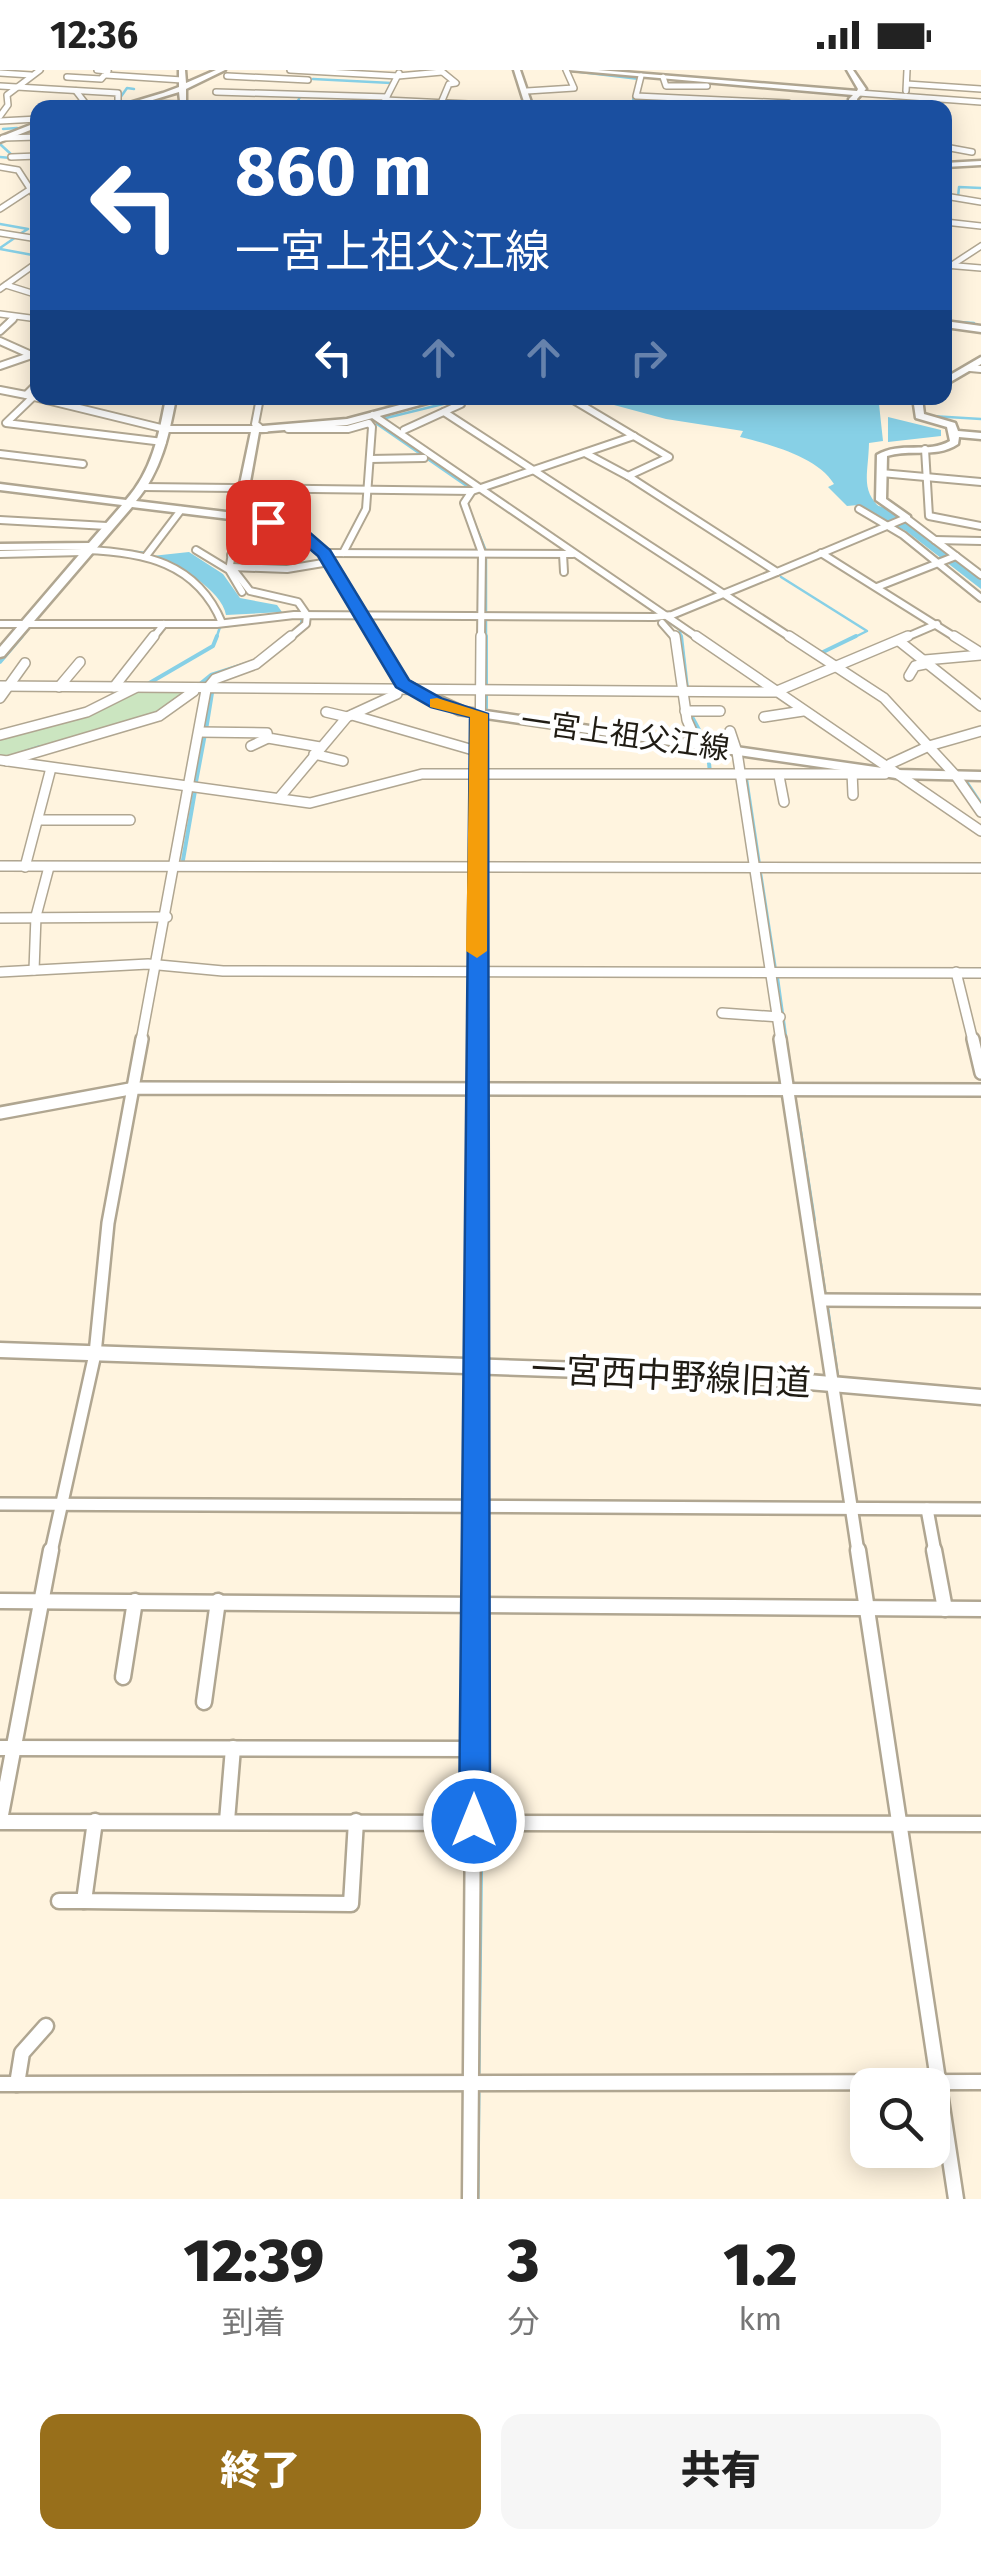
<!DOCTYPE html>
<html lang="ja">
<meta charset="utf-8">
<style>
:root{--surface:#fff;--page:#f6f6f6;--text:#222;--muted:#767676;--accent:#986f1b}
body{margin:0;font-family:"Fira Sans","Noto Sans JP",sans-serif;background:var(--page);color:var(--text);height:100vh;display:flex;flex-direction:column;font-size:38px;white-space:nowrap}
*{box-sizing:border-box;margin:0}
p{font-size:32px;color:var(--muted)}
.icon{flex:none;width:55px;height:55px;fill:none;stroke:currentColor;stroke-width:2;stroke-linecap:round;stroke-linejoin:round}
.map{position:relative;height:2129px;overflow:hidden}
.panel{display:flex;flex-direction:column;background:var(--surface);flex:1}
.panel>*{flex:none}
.top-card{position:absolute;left:30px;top:30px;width:922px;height:305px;border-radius:20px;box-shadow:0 5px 25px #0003;background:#1a4fa0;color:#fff;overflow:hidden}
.fabs{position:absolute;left:850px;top:1998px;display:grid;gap:20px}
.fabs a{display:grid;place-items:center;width:100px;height:100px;border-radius:20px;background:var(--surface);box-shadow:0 5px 25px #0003;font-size:50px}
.pin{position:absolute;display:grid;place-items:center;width:85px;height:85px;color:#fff;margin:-42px;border-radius:20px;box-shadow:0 5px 15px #0006}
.me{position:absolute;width:110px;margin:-55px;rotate:0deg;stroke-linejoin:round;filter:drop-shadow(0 0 8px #0008)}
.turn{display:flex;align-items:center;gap:35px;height:210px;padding:0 40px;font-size:45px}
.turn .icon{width:130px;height:130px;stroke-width:2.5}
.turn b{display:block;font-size:70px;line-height:85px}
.lanes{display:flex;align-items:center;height:95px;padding:0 40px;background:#0003;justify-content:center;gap:50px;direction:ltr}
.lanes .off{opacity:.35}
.eta{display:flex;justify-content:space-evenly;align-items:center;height:170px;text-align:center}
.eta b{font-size:60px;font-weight:800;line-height:70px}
.button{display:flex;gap:20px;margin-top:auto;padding:20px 40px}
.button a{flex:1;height:115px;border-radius:20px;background:var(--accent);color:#fff;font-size:40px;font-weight:800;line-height:115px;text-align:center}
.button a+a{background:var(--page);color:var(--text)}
.status{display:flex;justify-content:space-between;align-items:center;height:70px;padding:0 50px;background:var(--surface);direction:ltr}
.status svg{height:28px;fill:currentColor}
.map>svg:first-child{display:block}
.green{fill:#cbe5c0}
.water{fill:#87d0e6}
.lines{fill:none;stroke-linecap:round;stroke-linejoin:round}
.stream-far2{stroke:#87d0e6;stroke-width:2.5}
.stream-far1{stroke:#87d0e6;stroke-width:4}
.stream{stroke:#87d0e6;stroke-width:5}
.river{fill:#87d0e6;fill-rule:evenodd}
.street-far4-casing{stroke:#b0a691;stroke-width:8}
.street-far3-casing{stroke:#b0a691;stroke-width:10}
.street-far2-casing{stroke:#b0a691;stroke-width:12}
.street-far1-casing{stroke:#b0a691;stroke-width:16}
.street-casing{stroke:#b0a691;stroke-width:19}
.secondary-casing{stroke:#b0a691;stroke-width:5}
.street-far4{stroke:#fff;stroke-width:5}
.street-far3{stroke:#fff;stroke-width:6}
.street-far2{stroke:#fff;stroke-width:9}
.street-far1{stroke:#fff;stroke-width:11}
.street{stroke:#fff;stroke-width:14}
.secondary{fill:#fff;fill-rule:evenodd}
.route{fill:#1a73e8;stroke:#114b97;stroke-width:2.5}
.slow{fill:#f59e0b}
.labels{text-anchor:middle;stroke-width:9;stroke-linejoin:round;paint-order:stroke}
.far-street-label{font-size:30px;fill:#201c14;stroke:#fff}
.street-label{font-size:35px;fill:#201c14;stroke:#fff}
</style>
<div class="status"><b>12:36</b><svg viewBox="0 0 49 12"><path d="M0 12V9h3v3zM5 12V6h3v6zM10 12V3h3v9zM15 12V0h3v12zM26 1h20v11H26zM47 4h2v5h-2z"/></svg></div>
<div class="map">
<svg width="981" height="2129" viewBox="0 0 981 2129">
<rect width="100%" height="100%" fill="#fff4df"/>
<path class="green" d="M135 617 195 620 166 642 0 692V665L75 646Z"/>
<g class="water">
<path d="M588 328H888L879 334 883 371 869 373C868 411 858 422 891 447L886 449 858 435 847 436 828 417 834 414C818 387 769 374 740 367L743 361 666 349Z"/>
<path d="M888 347 941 360V366L888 372Z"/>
<path d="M189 482 223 504 240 528 277 535 282 542 226 545C222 520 175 492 152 486Z"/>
</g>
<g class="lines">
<g class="stream-far2">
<path d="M853 0 866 19"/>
<path d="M572 1 639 9"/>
<path d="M313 9 391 13"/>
<path d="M120 28 127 18 134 19"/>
<path d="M792 35 848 31 849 38"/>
<path d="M294 38 300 27"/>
<path d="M631 38 635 23"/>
<path d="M3 59 17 58"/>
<path d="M1 75 13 86"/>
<path d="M0 87 11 88"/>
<path d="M945 97 960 96"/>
<path d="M958 127 959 117 981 118"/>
<path d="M0 154 28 159 18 165"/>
<path d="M0 178 16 167"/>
<path d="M0 179 38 186"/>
<path d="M945 251 974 253"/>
<path d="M464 330 490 328"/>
<path d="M931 346 981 349"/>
<path d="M386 348 455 331"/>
<path d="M377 354 471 419"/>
<path d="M471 444 486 481"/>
<path d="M121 480 146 483"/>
<path d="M486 485V543"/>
<path d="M781 507 867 561 851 569"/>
<path d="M486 549V569"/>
<path d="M665 549 680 560 681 569"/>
<path d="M20 569 31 556"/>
<path d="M216 569 220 557 302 547 301 555 284 569"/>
</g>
<g class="stream-far1">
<path d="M217 566 213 576 146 615 195 618 211 605 255 591 287 566"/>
<path d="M486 566V617"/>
<path d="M681 566 687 618"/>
<path d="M821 583 856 566"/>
<path d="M0 592 22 566"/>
<path d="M486 623V638"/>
<path d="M691 645 705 671"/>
<path d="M206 660 212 623"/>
<path d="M708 683 710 703"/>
<path d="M7 688 40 677"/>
<path d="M485 702 486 651"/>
<path d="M485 707V795"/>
<path d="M746 708 759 794"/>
<path d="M196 712 205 664"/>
<path d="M967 713 981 734"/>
<path d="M183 790 195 721"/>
<path d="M485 801 486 897"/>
<path d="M760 802 775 899"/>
<path d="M777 907 789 993"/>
<path d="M484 1015 486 906"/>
<path d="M797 1041 814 1150"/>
<path d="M483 1147 484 1025"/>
<path d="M815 1159 825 1226"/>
<path d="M484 1160 485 1287"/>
<path d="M827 1236 837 1305"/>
<path d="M482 1428 485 1312"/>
<path d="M482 1444V1482"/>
</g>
<g class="stream">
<path d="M482 1480V1527"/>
<path d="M481 1746 482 1543"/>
<path d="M478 2003 481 1761"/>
<path d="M477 2129 478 2023"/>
</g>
<path class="river" d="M863 433C896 432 955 487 981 508V519L906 461 863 439Z"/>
<g class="street-far4-casing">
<g id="street-far4">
<path d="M290 0 398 6 442 2"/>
<path d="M440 0 456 13 449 14 441 33"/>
<path d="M0 3 31 5"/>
<path d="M106 5 182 10"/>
<path d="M227 6 308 10"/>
<path d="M641 6 636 26 788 33"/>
<path d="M67 7 101 9 108 1 97 0"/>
<path d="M663 7 666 16H707"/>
<path d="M907 14 981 19"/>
<path d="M0 16 118 23V37"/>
<path d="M76 21 89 38"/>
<path d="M527 21 574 18 566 0"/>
<path d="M906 21 907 0"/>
<path d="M216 22 387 27"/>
<path d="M859 23 981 32"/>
<path d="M385 30 530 37"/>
<path d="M137 33 183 34"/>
<path d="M381 38 399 3"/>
<path d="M0 46 8 35 7 25 40 0"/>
<path d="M0 51 38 49"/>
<path d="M3 68 38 67"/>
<path d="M945 77 972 82"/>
<path d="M11 87 38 86"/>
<path d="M0 97 18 100 38 131"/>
<path d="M34 105H38"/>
<path d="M945 126 981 132"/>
<path d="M0 139 29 120"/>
<path d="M945 152 981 156"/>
<path d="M0 163 38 169"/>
<path d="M945 195 981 198"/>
<path d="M952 195 981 176"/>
<path d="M6 215 38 225"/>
<path d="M0 219 38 192"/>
<path d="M0 244 38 249"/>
<path d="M10 251 15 247"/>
</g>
</g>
<g class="street-far3-casing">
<g id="street-far3">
<path d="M0 261 13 249"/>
<path d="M0 271 38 288"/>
<path d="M0 296 32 285"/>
<path d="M970 298 981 299"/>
<path d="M38 313 26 325 165 359H266"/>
<path d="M0 320 26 325"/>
<path d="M33 327 6 353 163 372"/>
<path d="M363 328 415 333"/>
<path d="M570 328 669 387 628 406 777 502 906 448 981 505"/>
<path d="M444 342 793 569"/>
<path d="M373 345 700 569"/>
<path d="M259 357 255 354 260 328"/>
<path d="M288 359H348L369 353 372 357 366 439 343 483"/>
<path d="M404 360 461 334 460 328"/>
<path d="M925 379 929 446 981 456"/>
<path d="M585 383 628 406"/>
<path d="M0 384 83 394"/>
<path d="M370 389 424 388"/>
<path d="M881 403 981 412"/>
<path d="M143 417 472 421"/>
<path d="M859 439 903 465 981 528"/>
<path d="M238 447 230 495 250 521 298 532 307 545 306 554 288 569"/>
<path d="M0 450 107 456"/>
<path d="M268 452 257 469 319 477"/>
<path d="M935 470 981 471"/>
<path d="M85 480C143 482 197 492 222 553"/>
<path d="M196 480 229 500 242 522"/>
<path d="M324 483 573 484"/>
<path d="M821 483 958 569"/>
<path d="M0 484 83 482"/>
<path d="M261 484 269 471"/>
<path d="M563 484 564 502"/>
<path d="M231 485 251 486"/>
<path d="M146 486 181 440"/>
<path d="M231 497 287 499 329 492"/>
<path d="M877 517 956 486"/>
<path d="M662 553 676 569"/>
<path d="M0 554H217L294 545 654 547 672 545 777 502"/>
<path d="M152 569 164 554"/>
<path d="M481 569 482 483 464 433 472 421 634 366"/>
<path d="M902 569 937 554"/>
</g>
</g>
<g class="street-far2-casing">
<g id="street-far2">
<path d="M675 566 687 650 699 677"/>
<path d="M696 566 981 761"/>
<path d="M789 566 884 628 956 706 981 742"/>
<path d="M954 566 981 583"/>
<path d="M899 571 981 636"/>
<path d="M925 590 981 585"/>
<path d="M909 606 915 596 930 593"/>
<path d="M0 616 775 622 908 566"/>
<path d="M59 617 80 592"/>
<path d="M114 617 154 566"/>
<path d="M0 628 25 593"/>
<path d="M685 641H720"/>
<path d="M326 642 347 647"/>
<path d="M352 645 480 682"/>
<path d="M764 647 803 641"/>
<path d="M730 661 737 682 781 971"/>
<path d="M199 662 267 663 268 668 320 677"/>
<path d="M0 665 87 642 135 618"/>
<path d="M251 676 268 668"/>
<path d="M314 684 343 691"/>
<path d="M0 690 310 733 422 704H885"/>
<path d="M7 691 159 646 194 621"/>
<path d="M890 694 929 676 981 661"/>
<path d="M852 702 853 725"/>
<path d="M779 706 784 732"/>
<path d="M280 727 347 647 397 624"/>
<path d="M38 750H130"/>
<path d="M0 796 981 798"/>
<path d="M25 797 51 698"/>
<path d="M0 848 167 847"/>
<path d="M34 900 36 846 49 797"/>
<path d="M0 902 148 894 223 901 981 903"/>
<path d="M956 902 973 971"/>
<path d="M722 943 780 947"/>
<path d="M141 971 206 620 215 609 256 594 291 566"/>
<path d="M478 971 481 566"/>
</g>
</g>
<g class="street-far1-casing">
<g id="street-far1">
<path d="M780 969 858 1482"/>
<path d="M973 969 981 1003"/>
<path d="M0 1043 135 1018 981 1020"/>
<path d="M821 1230 981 1231"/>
<path d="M0 1434 981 1439"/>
<path d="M927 1439 935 1482"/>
<path d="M51 1482 95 1284 108 1153 142 969"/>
<path d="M475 1482 478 969"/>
</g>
</g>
<g class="street-casing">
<g id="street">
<path d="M858 1480 956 2129"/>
<path d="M934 1480 945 1539"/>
<path d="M0 1531 981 1539"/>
<path d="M123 1607 135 1531"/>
<path d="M204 1632 218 1531"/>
<path d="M0 1678 475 1679"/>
<path d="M0 1750 51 1480"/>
<path d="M95 1751 84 1831 351 1834 356 1751"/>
<path d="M227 1751 233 1678"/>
<path d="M0 1752 981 1754"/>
<path d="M59 1831H84"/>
<path d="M0 2014 981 2012"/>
<path d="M17 2014 22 1983 46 1956"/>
<path d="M470 2129 475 1480"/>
</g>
</g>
<g class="secondary-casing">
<g id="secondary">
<path d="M179 0H185L186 13 216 0H225L186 19V31H180L179 22 126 38H113L163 23 179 17Z"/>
<path d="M514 0H520L533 38H526Z"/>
<path d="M569 0H598L857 21 858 19 847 0H853L866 19 857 29 858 38H850L849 29 853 25Z"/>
<path d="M183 32 223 36 226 38 180 36Z"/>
<path d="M38 52V57L0 72V67Z"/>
<path d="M981 91V95L945 97V93Z"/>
<path d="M945 251 981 256V262L945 257Z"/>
<path d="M981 287V294L945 315V308Z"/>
<path d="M166 328H176C169 365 161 402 136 431L234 443 252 357 347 349 426 328H439L438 330 347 355 259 362 244 445 298 458 328 481 406 611 465 638 896 700 981 702V710L896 708 458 644 398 615 320 485 290 462 238 450 132 437 4 586 0 587V577L84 479 0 480V474L89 473 122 435 0 420V414L126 430C152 401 159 365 166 328Z"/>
<path d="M913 328H922L924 344 955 353 958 361 981 363V369L959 367 958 374C936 389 911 378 887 386L886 429 910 446V450L906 451 876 430 877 385C900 371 928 384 950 371L947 357 916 348Z"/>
<path d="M0 1273 729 1298 981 1320V1334L729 1312 0 1287Z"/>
</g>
</g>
<use href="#street-far4" class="street-far4"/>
<use href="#street-far3" class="street-far3"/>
<use href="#street-far2" class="street-far2"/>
<use href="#street-far1" class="street-far1"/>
<use href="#street" class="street"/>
<use href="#secondary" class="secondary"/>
</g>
<path class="route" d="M268 448 308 461 330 480 409 610 443 629 488 644 490 1751 485 1761 474 1766 464 1761 459 1751 470 647 431 637 396 617 318 486 297 468 263 456V449Z"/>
<path class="slow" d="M437 628 488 644 487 881 477 888 466 881 470 647 430 637V629Z"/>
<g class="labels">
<g class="far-street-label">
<text transform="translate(625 665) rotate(8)" y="10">一宮上祖父江線</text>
</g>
<g class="street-label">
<text transform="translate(671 1306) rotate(3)" y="12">一宮西中野線旧道</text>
</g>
</g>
</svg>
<div class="fabs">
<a><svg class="icon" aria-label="search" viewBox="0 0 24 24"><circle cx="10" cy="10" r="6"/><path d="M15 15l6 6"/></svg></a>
</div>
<div class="pin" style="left:268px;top:452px;background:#d93025"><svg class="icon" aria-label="arrive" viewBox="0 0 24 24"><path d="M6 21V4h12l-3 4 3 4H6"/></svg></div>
<svg class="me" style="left:474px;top:1751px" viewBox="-20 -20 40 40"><circle r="17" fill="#1a73e8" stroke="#fff" stroke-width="3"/><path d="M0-11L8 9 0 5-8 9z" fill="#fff"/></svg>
<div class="top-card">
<div class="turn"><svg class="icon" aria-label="left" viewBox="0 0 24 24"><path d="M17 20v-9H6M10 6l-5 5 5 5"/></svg><div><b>860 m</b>一宮上祖父江線</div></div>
<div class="lanes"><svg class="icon" aria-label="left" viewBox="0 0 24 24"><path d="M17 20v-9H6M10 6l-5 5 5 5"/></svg><svg class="icon off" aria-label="ahead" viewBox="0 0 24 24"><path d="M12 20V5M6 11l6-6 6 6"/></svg><svg class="icon off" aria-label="ahead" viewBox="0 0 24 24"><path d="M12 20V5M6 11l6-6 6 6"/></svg><svg class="icon off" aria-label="right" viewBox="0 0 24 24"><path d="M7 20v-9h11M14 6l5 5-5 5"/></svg></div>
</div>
</div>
<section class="panel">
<div class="eta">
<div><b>12:39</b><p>到着</p></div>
<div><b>3</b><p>分</p></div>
<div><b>1.2</b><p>km</p></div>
</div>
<div class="button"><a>終了</a><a>共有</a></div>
</section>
